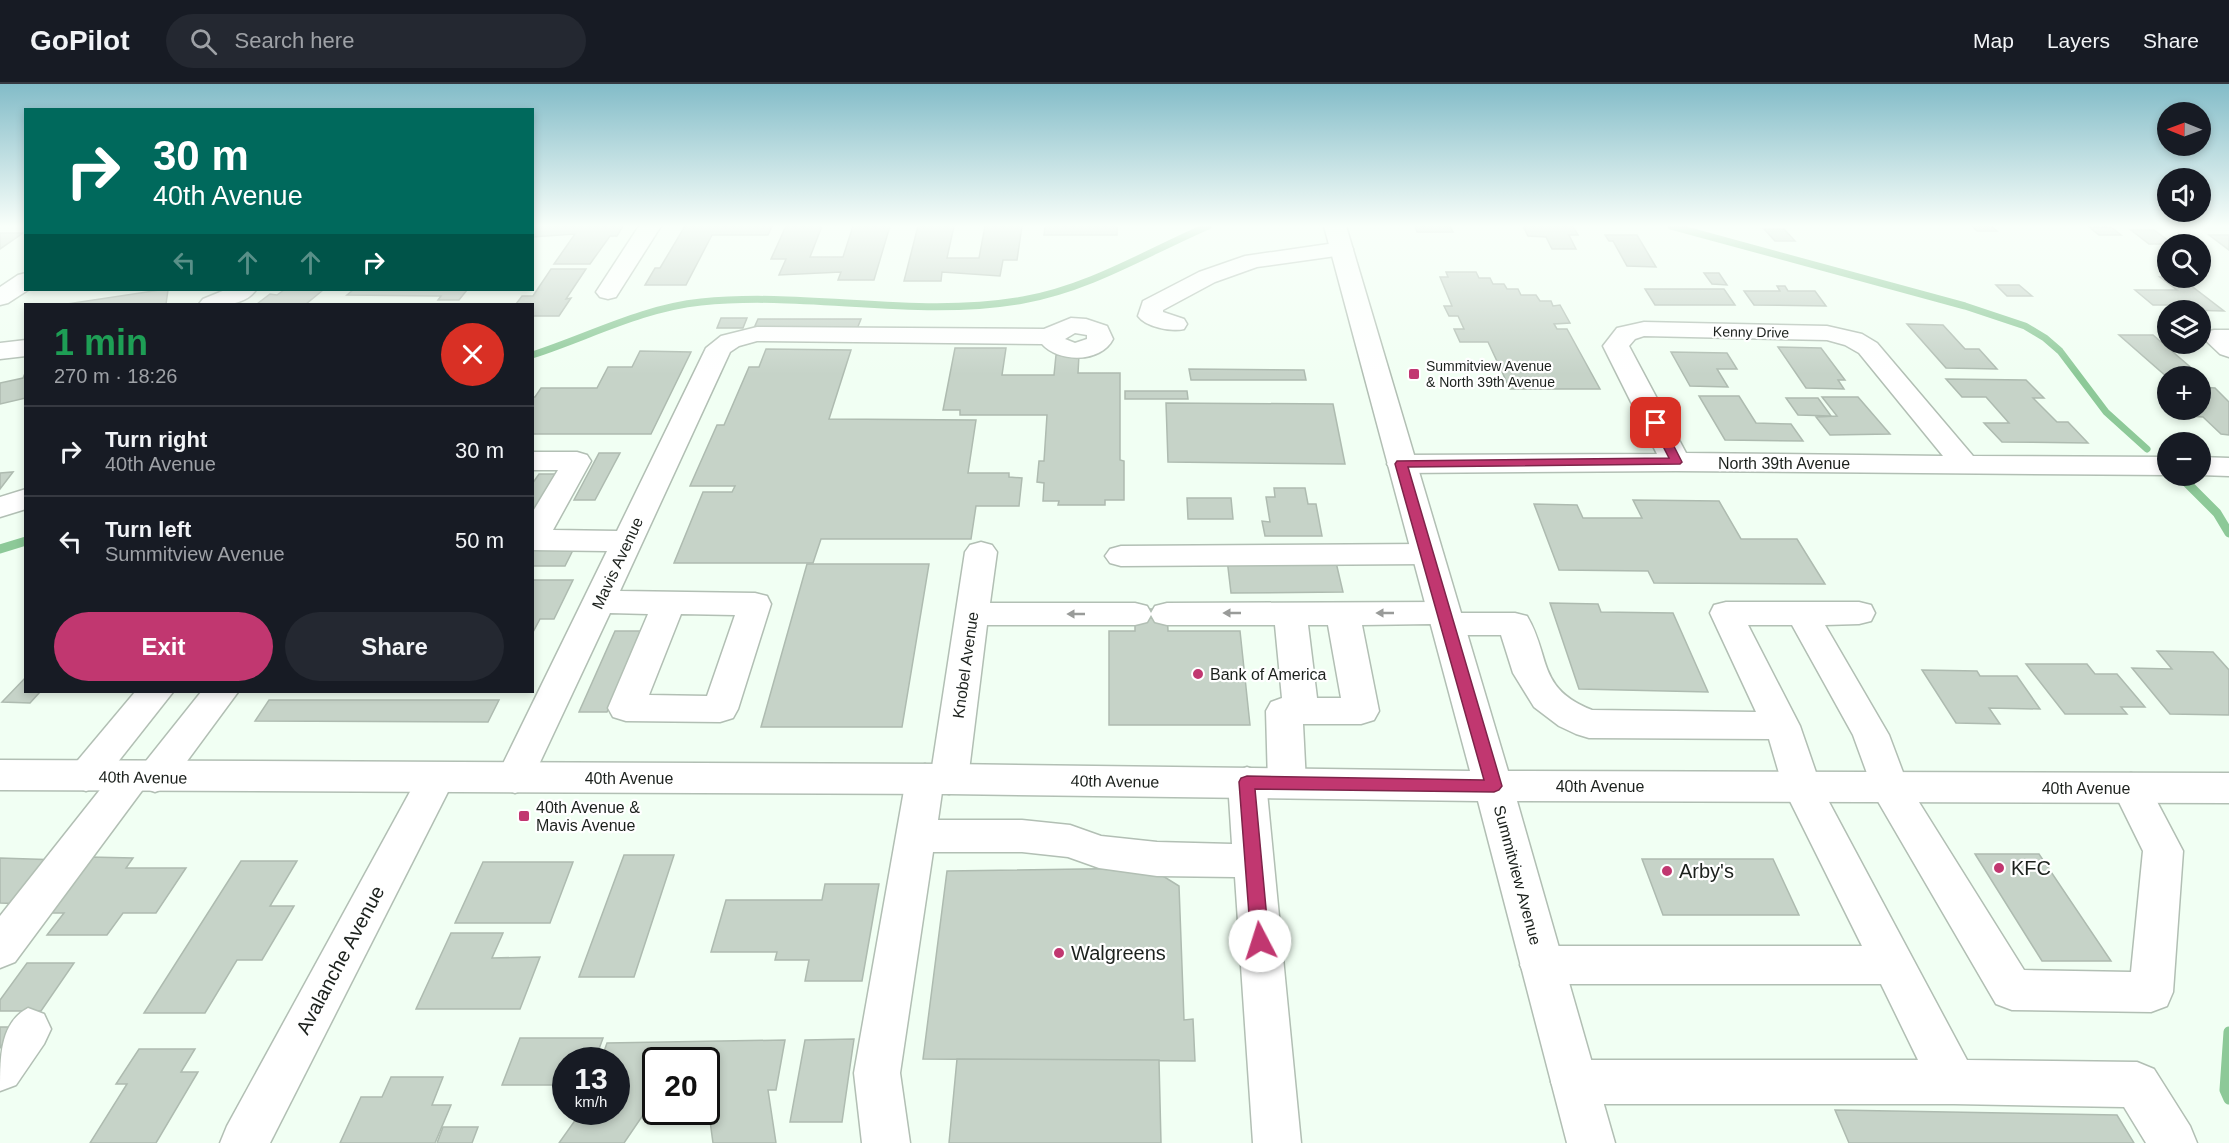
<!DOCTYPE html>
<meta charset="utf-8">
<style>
:root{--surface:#171b24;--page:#242831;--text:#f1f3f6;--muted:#9ea1a6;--line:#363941;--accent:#c13770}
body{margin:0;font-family:Arial,sans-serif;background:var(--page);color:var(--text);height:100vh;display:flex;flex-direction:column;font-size:22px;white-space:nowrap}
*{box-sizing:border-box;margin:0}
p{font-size:20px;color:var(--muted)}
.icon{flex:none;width:33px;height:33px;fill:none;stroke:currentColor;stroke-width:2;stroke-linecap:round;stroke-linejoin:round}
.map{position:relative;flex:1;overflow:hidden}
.panel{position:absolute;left:24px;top:219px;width:510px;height:390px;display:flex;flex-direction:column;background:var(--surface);border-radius:0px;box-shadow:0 3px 9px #0003}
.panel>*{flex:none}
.hud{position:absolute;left:24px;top:24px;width:510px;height:183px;border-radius:0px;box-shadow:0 3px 9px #0003;background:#00695c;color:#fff;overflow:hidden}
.needle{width:39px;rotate:271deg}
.fabs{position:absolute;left:2157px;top:18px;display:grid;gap:12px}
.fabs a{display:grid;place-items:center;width:54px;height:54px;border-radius:50%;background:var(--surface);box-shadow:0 3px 9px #0003;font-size:30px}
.speed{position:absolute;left:552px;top:963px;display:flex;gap:12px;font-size:30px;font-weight:700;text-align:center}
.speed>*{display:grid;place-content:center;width:78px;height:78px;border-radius:50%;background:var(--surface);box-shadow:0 3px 9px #0003;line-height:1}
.speed small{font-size:15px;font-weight:400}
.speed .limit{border:3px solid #111;border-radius:9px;background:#fff;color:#111}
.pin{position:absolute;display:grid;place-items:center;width:51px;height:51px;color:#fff;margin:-26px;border-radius:12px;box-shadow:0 3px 9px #0006}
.me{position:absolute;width:66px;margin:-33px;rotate:355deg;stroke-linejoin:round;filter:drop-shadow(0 0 4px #0008)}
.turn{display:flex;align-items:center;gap:21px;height:126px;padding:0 30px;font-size:27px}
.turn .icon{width:78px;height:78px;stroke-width:2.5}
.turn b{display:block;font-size:42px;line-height:51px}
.lanes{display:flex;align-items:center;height:57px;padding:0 30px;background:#0003;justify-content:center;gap:30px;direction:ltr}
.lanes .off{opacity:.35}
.round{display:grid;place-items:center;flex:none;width:63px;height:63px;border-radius:32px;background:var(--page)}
.overview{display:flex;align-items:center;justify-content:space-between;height:102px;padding:0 30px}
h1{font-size:36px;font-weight:700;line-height:45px;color:#1e9e55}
.button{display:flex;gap:12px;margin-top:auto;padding:12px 30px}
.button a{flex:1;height:69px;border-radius:36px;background:var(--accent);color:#fff;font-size:24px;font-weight:700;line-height:69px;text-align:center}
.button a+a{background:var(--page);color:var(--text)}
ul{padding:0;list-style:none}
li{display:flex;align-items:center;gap:18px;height:90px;padding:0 30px;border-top:2px solid var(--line)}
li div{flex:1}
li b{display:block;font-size:22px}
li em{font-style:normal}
header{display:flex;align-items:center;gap:36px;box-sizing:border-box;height:84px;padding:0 30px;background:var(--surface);border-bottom:2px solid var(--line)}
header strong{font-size:28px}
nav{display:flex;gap:33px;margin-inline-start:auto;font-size:21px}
.search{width:420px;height:54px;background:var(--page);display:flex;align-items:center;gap:15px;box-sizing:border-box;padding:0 21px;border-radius:33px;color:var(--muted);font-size:22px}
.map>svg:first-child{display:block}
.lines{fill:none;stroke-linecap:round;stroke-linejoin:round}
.stream-far2{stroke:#8dc998;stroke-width:7}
.stream-far1{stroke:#8dc998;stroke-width:9}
.stream{stroke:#8dc998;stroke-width:11}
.building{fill:#c6d3c8;stroke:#aebbb0;stroke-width:1.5}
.minor-casing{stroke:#b2bfb4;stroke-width:3}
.major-casing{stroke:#b2bfb4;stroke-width:3}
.minor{fill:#fff;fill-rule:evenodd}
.major{fill:#fff;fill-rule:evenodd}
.oneway{fill:#999b99}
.route{fill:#c13770;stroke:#7d2449;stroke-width:1.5}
.poi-dot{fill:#c13770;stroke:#fff;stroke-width:2}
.labels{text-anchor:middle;stroke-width:4.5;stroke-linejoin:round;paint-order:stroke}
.far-street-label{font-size:14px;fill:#1c211d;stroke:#fff}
.far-poi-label{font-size:14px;fill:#1c211d;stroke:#fff;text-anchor:start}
.street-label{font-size:16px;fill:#1c211d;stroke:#fff}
.poi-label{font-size:16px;fill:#1c211d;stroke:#fff;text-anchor:start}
.near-poi-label{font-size:20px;fill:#1c211d;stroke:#fff;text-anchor:start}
.near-street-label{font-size:20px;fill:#1c211d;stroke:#fff}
</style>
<header>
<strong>GoPilot</strong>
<div class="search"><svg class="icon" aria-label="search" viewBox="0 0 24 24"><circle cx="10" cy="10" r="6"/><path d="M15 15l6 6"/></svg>Search here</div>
<nav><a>Map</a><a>Layers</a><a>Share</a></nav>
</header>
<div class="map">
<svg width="2229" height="1059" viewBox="0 0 2229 1059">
<rect width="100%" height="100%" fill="#f1fff3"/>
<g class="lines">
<g class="stream-far2">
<path d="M1671 142 1965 222 2025 242 2045 254 2060 267 2106 328 2147 365"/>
<path d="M532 271C588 253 642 224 701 218 808 207 916 235 1023 216 1090 204 1146 169 1208 142"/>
</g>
<g class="stream-far1">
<path d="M2183 395 2217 429 2229 449"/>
<path d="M0 465 26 457"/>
</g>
<path class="stream" d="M2229 948 2225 1006 2229 1015"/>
</g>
<g class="building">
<path d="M532 142H623L617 152H610L590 180H554L575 150 532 153Z"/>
<path d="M685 142H772L768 151H712L686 201H645L655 184H660Z"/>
<path d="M786 142H822L810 173H843L853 142H890L874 196H838L841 188 779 191 786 175H771Z"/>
<path d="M918 142H954L947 174H979L985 142H1022L1017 176H1003L1000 192 942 188 941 197H904Z"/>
<path d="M1045 142H1117V151H1044Z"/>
<path d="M1415 142H1450L1453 148H1417Z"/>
<path d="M1523 142H1573L1578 151H1569L1576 165H1552L1546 153 1528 152Z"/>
<path d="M1972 142H1991L1997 147H1977Z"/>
<path d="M2089 143H2111L2121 151H2099Z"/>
<path d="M1764 145H1784L1795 157H1775Z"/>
<path d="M2131 146H2154L2173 160H2149Z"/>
<path d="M0 149H23L0 165Z"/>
<path d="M1605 151H1637L1656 183 1627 182 1613 157H1609Z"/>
<path d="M2209 151H2229V166Z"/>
<path d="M551 185H586L566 215 571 214 559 232H532V220H516L522 212H533Z"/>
<path d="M1446 188H1476L1479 194H1490L1493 200H1504L1507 205H1518L1521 211H1536L1540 217H1551L1553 222 1560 221 1570 239 1554 240 1557 245H1567L1600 305H1510L1488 258H1460L1454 245H1464L1458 232H1449L1444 222H1452L1440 193H1448Z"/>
<path d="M1704 189H1719L1727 201 1712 200Z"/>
<path d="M2160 193 2181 194 2224 227 2181 226 2174 221H2153L2135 206H2177Z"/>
<path d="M1996 201H2019L2032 212H2007Z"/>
<path d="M1777 202H1785L1788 207H1815L1826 222 1754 221 1744 207H1780Z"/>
<path d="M1645 205H1724L1735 221H1655Z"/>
<path d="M160 206H168L166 220H67Z"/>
<path d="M284 206H323L306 220H257L270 210 277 211Z"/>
<path d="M353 206H467L459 216H438L441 212 347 211Z"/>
<path d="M721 234H747L743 244H717Z"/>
<path d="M758 235H861L857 245 754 244Z"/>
<path d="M1907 240 1943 241 1965 265H1979L1997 285 1946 284Z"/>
<path d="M2119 251H2153L2202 293H2167Z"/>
<path d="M1778 263 1821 264 1845 296H1838L1844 305 1806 304Z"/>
<path d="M955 264H1006L1002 291H1054L1056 271H1079L1078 289H1120V376L1124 377V416H1105V421H1058L1059 417H1043L1044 399 1037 398 1039 377H1044L1047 331H960V326H943Z"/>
<path d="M766 265 851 266 829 335 976 336 968 389H1009V393L1022 394 1019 422H976L971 455H821L813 479H674L703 408H732L735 402H690L717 341H724L749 283H759Z"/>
<path d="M640 267 691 268 651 350H532V313H535L541 304H597L608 283H632Z"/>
<path d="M1671 268 1727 269 1737 285H1717L1728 303 1690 302Z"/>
<path d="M1189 285 1304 286 1306 296H1191Z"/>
<path d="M26 287V314L0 320V299L23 294Z"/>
<path d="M1946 295 2026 296 2044 314H2033L2057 338H2068L2088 359 2002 358 1984 339H2009L1986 313H1962Z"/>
<path d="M2200 303 2215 304 2229 318V351L2221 350 2203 333 2190 332 2184 326H2200Z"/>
<path d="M1125 307H1187L1188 315H1125Z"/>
<path d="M1699 312H1739L1756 339 1791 340 1803 357 1725 356Z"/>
<path d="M1822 313H1858L1890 350 1830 351 1816 333 1837 332Z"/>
<path d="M1786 314H1818L1831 332 1798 331Z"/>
<path d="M1166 319 1333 320 1345 380 1168 378Z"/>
<path d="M599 369H620L595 416H574Z"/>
<path d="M13 388 0 405V389Z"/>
<path d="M539 390H561L532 441V400Z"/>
<path d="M1274 404H1305L1308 420H1316L1322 452H1265L1262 437 1270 438 1266 413H1275Z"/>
<path d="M1187 414H1231L1233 435H1188Z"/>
<path d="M1633 416 1719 417 1741 455H1797L1825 500 1654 499 1648 487 1559 486 1534 420 1577 421 1583 434H1642Z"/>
<path d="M532 466H573L565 482H532Z"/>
<path d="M1335 474 1343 508 1231 509 1227 475Z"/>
<path d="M807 480H929L902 643H761Z"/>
<path d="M532 496H573L554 535H540L532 550Z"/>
<path d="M1550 519 1598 520 1601 528 1673 529 1708 608 1579 605Z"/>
<path d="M1135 525H1167L1168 547H1240L1250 641H1109V547H1135Z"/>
<path d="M615 547H641L607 628H579Z"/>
<path d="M2157 567 2213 568 2229 586V631L2170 630 2132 584 2172 585Z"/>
<path d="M2026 580H2087L2095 590H2117L2145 623H2121L2127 630H2065Z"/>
<path d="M1922 586 1977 587 1980 592H2017L2040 625 1989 624 2000 640 1956 639Z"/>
<path d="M26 593V608H40L30 619 2 618Z"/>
<path d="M269 616H499L488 638 255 637Z"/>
<path d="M1975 770H2039L2111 877H2042Z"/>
<path d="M624 771H674L634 893H579Z"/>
<path d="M89 773 133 774 126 784H186L156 829H123L107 851H47L64 829H48Z"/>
<path d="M0 774 59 776 23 820 0 819Z"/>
<path d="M1642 775H1773L1799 831H1663Z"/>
<path d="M241 777H297L270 822H294L262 876H237L205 929H144Z"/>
<path d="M483 778H573L550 839H455Z"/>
<path d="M1150 784 1179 802 1184 936 1193 935 1195 977 923 975 947 787Z"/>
<path d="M825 800H879L862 897H805L809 876H775L777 868H711L726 816H822Z"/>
<path d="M451 849H503L492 874 540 873 520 925H416Z"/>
<path d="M27 879H74L41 927H0V916Z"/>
<path d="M0 943H15L0 964Z"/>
<path d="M520 954H603L595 976H566V1001H502Z"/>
<path d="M854 955 842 1038H790L805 956Z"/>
<path d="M785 956 776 1006H768L776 1059H713L706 1007V976H656V1012L624 1059H559L581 1028H616V976H601L607 959Z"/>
<path d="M139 965H195L181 988H198L156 1059H90L127 1000H116Z"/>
<path d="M957 975 1159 976 1161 1059H949Z"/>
<path d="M391 993H443L432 1021H451L435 1059H340L361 1013H382Z"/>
<path d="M1835 1026 2117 1031 2134 1059H1849Z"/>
<path d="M443 1043H478L472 1059H437Z"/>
</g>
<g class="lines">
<g class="minor-casing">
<g id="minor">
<path d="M639 142H661L616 213 608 215 600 213 596 208Z"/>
<path d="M1342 158 1350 160 1353 165 1350 170 1257 183 1215 198 1163 226V228L1184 235 1187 240 1184 245C1171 248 1146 243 1138 232L1143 217 1199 188 1245 172Z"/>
<path d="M26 189V206H28L8 219 0 221V203L18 191Z"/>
<path d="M225 206H256C244 223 217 222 199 220L203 215Z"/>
<path d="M1071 234 1086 235 1107 242 1113 255C1101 279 1059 279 1042 260L757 257 739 262 730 268 620 507 755 509 767 512 771 520 738 625 733 634 720 638 626 637 613 633 608 624 648 530 610 529 528 704 515 709 502 704 496 694 607 467 532 466V429L558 386H532V368H577L587 371 591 377 553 446 617 447 706 264 721 252 757 243 1044 245ZM1075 249 1087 251V255L1075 259 1065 255ZM681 530 735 531 707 612 649 611Z"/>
<path d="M1644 238 1827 242 1862 250 1877 259 1973 372 2168 373V391L1676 387 1401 389 1391 386 1387 380 1391 374 1401 371 1657 370 1603 262 1617 244ZM1644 252 1827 256 1845 261 1859 269 1943 372 1686 369 1629 262 1635 255Z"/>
<path d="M2214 246H2229V273L2220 270 2202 253 2205 248Z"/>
<path d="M26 256V272L0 275V259Z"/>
<path d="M2200 373 2229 374V392L2200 391Z"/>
<path d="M26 405V425L0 433V413Z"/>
<path d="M981 458 992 461 997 468 990 519H1135L1147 522 1151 529 1155 522 1167 519 1444 518 1456 521 1460 529H1515L1527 532C1551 572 1536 604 1592 626L1756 628 1710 529 1714 521 1726 518H1859L1871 521 1875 529 1871 537 1859 540 1825 541 1889 651 1907 699 2024 886 2131 888 2143 767 2112 704 2118 693 2131 689 2144 693 2183 767 2173 908 2167 922 2151 928 2012 926 1996 920 1876 714 1853 651 1792 541H1748L1800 642 1821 703 1967 976 2137 978 2154 985 2190 1042 2197 1059H2146L2124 1023 1954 1020H1574L1558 1014 1551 998 1558 982 1574 976H1918L1881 900H1542L1527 895 1520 881 1527 867 1542 862H1862L1783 703 1769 655 1589 654 1576 650 1559 642 1534 623 1513 589 1501 551H1447L1435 548 1431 540 1362 541 1379 627 1374 636 1361 640H1303L1306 699 1300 710 1287 714 1274 710 1268 699 1266 627 1271 618 1282 614 1275 541H1167L1155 538 1151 531 1147 538 1135 541H987L968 695 962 705 949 710 942 708 938 736H1022L1070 741 1101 752 1157 758 1232 760 1228 698 1234 688 1247 683 1260 688 1266 698 1301 1059H1253L1235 793 1157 792 1099 784 1068 773 1022 768H933L900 989 910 1059H862L854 989 906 695 912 685 925 680 932 683 965 468 970 461ZM1308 541H1328L1341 614H1317Z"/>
<path d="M1427 460 1438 463 1443 470 1438 477 1427 480 1121 482 1110 479 1105 472 1110 465 1121 462Z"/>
<path d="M135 608H173L99 702 86 707 73 702 67 692 73 682Z"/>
<path d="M201 608H238L168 703 155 708 144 704 15 878 0 884V832L118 683 131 678 142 682Z"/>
<path d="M436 679 449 684 455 694 270 1059H220L227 1042 423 684Z"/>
<path d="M28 924 44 930 51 945 44 960 16 1001 0 1007C0 972 0 939 28 924Z"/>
</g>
</g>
<g class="major-casing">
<path id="major" d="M1324 142H1346L1508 687 2229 689V719L1517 717 1615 1059H1567L1478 717 949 710 0 706V676L949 680 1470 687Z"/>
</g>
<use href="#minor" class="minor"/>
<use href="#major" class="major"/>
</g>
<defs><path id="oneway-solid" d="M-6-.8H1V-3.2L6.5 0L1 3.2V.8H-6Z" transform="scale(1.5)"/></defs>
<g class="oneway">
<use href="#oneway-solid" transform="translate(1232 529) rotate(180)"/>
<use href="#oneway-solid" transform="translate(1385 529) rotate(180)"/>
<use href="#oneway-solid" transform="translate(1076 530) rotate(-180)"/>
</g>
<linearGradient id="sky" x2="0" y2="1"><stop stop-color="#83bcc8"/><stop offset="0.49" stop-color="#f9fffa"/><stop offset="1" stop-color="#f9fffa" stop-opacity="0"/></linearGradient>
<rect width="2229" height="290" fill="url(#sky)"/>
<path class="route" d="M1656 336 1662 339 1682 378 1680 380 1408 383 1502 702 1499 706 1494 708 1255 705 1269 857 1266 863 1260 865 1254 863 1251 857 1239 698 1241 694 1247 692 1484 696 1395 380 1397 377 1669 374 1651 339Z"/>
<g class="poi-dot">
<rect x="1408" y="284" width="12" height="12" rx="3"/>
<circle cx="1198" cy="590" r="6"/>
<rect x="518" y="726" width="12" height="12" rx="3"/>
<circle cx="1999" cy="784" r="6"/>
<circle cx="1667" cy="787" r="6"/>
<circle cx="1059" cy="869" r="6"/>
</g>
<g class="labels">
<g class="far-street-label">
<text transform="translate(1751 248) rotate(1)" y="5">Kenny Drive</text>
</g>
<g class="far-poi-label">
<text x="1426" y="287">Summitview Avenue<tspan x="1426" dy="16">&amp; North 39th Avenue</tspan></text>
</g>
<g class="street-label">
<text x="1784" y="385">North 39th Avenue</text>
<text transform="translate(617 479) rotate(-65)" y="6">Mavis Avenue</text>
<text transform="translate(965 581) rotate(-82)" y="6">Knobel Avenue</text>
<text transform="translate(143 693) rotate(1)" y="6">40th Avenue</text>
<text x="629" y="700">40th Avenue</text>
<text transform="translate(1115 697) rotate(1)" y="6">40th Avenue</text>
<text x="1600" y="708">40th Avenue</text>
<text x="2086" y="710">40th Avenue</text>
<text transform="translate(1518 791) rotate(75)" y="6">Summitview Avenue</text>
</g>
<g class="poi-label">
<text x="1210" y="596">Bank of America</text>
<text x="536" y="729">40th Avenue &amp;<tspan x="536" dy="18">Mavis Avenue</tspan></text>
</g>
<g class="near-poi-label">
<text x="2011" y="791">KFC</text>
<text x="1679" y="794">Arby's</text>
<text x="1071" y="876">Walgreens</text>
</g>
<g class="near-street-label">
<text transform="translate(340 876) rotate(-62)" y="7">Avalanche Avenue</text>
</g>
</g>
</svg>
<div class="fabs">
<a><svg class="needle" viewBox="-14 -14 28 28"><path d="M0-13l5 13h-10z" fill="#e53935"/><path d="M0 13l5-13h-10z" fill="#9ea1a6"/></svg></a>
<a><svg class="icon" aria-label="sound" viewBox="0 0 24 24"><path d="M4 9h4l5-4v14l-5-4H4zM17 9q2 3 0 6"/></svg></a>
<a><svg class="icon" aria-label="search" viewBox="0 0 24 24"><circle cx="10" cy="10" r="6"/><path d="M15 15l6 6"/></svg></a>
<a><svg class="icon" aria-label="layers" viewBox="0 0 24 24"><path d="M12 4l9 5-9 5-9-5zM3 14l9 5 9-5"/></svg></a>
<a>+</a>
<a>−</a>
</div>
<div class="speed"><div>13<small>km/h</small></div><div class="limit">20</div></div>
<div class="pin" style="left:1656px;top:339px;background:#d93025"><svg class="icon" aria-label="arrive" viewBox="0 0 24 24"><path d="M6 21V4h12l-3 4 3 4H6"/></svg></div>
<svg class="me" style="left:1260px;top:857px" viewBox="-20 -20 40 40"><circle r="19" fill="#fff"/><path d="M0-13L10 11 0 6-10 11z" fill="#c13770"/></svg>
<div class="hud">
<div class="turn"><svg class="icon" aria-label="right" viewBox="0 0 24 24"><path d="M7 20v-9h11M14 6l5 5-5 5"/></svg><div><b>30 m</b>40th Avenue</div></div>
<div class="lanes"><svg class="icon off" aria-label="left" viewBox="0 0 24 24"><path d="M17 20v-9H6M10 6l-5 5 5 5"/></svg><svg class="icon off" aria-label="ahead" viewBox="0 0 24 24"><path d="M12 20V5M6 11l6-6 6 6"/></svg><svg class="icon off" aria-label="ahead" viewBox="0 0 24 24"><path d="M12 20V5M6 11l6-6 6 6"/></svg><svg class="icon" aria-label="right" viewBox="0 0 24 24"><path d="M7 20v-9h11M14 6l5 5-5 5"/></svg></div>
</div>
<section class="panel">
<div class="overview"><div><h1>1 min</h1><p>270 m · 18:26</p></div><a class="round" style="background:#d93025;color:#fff"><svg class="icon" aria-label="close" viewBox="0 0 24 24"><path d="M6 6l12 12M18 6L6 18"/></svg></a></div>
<ul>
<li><svg class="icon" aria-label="right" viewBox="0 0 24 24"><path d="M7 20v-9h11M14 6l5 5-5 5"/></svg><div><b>Turn right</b><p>40th Avenue</p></div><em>30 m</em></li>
<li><svg class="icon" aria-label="left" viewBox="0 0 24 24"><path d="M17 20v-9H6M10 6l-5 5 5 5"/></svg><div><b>Turn left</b><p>Summitview Avenue</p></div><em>50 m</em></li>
</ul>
<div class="button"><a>Exit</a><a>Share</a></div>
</section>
</div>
